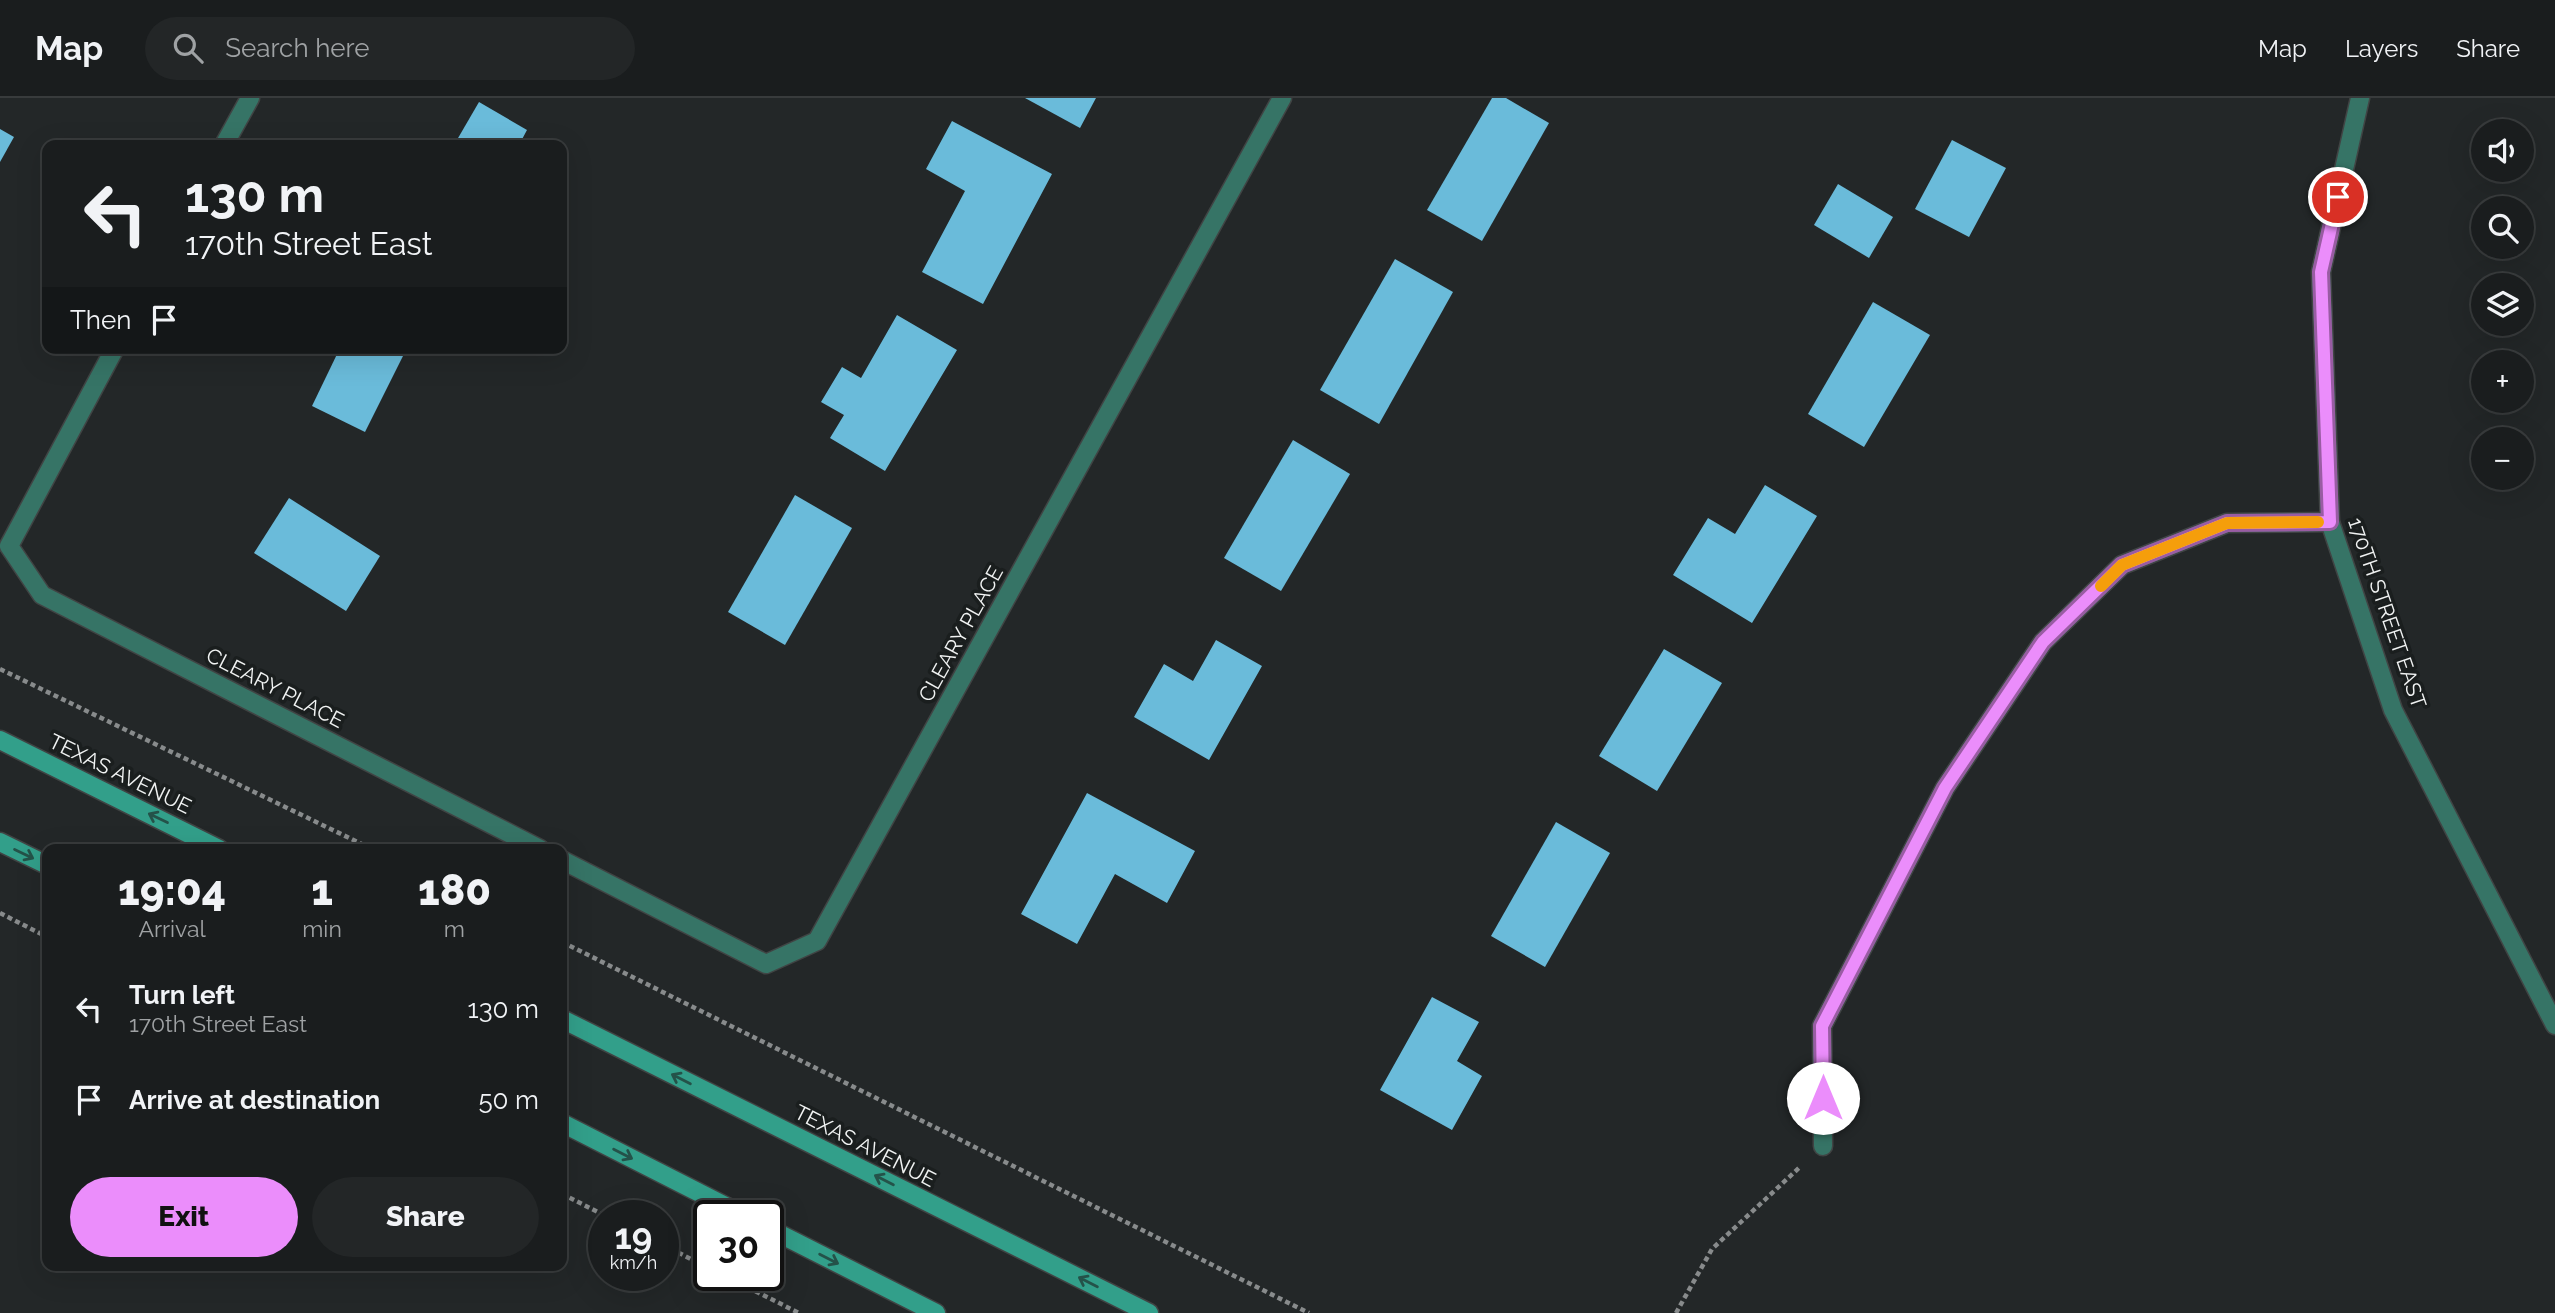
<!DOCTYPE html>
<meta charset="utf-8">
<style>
:root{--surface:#1a1d1e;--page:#232627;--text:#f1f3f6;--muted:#9fa2a4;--line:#383b3c;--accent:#eb8dfb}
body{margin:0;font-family:Raleway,sans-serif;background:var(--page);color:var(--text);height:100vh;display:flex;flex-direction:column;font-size:26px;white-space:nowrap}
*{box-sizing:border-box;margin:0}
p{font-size:23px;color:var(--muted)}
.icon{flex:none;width:38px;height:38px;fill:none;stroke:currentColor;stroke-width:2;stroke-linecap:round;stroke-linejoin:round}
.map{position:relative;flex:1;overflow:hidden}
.side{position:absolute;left:42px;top:746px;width:525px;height:427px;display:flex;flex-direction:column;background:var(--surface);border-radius:14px;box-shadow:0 7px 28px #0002,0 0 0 2px var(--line)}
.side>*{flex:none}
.banner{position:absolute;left:42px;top:42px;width:525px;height:214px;border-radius:14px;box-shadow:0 7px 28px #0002,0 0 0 2px var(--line);background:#1a1d1e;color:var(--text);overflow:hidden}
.controls{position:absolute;left:2471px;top:21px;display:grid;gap:14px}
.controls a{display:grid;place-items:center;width:63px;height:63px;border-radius:50%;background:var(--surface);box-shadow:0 7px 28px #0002,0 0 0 2px var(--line);font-size:35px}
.speed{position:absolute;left:588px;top:1102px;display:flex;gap:14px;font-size:35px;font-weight:700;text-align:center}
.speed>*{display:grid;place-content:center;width:91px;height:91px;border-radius:50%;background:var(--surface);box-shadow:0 7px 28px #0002,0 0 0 2px var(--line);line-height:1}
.speed small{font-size:18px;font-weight:400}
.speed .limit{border:4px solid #111;border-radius:10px;background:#fff;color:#111}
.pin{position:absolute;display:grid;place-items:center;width:60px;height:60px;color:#fff;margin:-30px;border:4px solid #fff;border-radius:50%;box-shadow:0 2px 7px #0007}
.me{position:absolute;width:77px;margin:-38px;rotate:0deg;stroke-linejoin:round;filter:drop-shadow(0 0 5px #0008)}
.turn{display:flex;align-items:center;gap:24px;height:147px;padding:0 28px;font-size:32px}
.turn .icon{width:91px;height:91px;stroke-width:2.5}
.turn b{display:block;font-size:49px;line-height:60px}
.then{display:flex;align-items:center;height:66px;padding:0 28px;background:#0003;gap:14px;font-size:26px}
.eta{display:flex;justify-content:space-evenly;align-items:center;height:119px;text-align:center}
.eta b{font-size:42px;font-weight:800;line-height:49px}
.action{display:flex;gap:14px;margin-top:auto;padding:14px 28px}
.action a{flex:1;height:80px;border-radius:42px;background:var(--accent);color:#111;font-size:28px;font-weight:800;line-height:80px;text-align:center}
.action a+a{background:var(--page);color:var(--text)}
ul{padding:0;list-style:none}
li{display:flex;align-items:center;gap:21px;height:91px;padding:0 28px}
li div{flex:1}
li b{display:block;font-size:26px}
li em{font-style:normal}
header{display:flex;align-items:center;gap:42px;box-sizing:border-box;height:98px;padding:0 35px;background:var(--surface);border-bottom:2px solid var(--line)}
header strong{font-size:33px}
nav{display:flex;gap:38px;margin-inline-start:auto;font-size:24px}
.search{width:490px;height:63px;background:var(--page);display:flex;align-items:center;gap:18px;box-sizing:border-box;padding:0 24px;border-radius:38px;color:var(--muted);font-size:26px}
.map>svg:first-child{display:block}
.building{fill:#6abbda}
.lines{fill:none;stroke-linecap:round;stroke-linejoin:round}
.street-casing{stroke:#404444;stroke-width:21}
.secondary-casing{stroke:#404444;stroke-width:21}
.path{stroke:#888b8c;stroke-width:4.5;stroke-dasharray:5 3.5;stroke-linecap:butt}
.street{stroke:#367466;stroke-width:18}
.secondary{stroke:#329f8a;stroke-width:18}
.oneway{stroke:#245249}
.route-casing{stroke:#995ca3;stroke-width:18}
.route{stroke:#eb8dfb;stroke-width:12}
.slow{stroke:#f59e0b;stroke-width:12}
.labels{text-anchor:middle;stroke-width:7;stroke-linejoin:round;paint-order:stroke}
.street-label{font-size:21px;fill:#f1f3f3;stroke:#1a1e1e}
</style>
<header>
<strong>Map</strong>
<div class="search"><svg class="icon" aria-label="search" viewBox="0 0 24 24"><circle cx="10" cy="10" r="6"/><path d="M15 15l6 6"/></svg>Search here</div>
<nav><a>Map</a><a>Layers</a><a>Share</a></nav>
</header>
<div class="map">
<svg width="2555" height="1215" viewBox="0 0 2555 1215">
<rect width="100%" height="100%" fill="#232728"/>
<g class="building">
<path d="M1025 0H1096L1080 30Z"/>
<path d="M1492 0H1506L1549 25 1482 143 1427 112Z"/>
<path d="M479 4 527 32 519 47H454Z"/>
<path d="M952 23 1052 76 983 206 922 174 965 93 926 71Z"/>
<path d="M0 31 14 39 0 64Z"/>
<path d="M1952 42 2006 70 1969 139 1915 111Z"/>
<path d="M1838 86 1893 119 1869 160 1814 127Z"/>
<path d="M1395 161 1453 194 1379 326 1320 292Z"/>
<path d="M1873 204 1930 237 1864 349 1808 316Z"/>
<path d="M897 217 957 252 885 373 830 340 844 317 821 304 842 269 861 280Z"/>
<path d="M340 250H407L365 334 312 308Z"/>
<path d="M1293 342 1350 376 1281 493 1224 460Z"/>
<path d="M1765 387 1817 418 1752 525 1673 477 1708 420 1735 436Z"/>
<path d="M795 397 852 430 785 547 728 514Z"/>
<path d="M289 400 380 458 346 513 254 455Z"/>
<path d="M1216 542 1262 568 1209 662 1134 619 1164 566 1193 583Z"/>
<path d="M1664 551 1722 585 1657 693 1599 658Z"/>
<path d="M1087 695 1195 753 1167 805 1115 776 1077 846 1021 816Z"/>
<path d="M1556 724 1610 755 1545 869 1491 838Z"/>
<path d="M1432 899 1479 924 1457 963 1482 978 1452 1032 1380 992Z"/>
</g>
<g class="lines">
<g class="street-casing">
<g id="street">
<path d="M2360 0 2321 174 2330 424 2393 612 2555 927"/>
<path d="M224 47 250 0"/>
<path d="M115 250 9 448 42 497 540 751"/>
<path d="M562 762 766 866 817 843 1282 0"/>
<path d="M1823 1048 1822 928 1945 690 2043 544 2122 467 2227 425 2330 424"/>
</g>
</g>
<g class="secondary-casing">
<g id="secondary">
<path d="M0 642 219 751"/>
<path d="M0 744 47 767"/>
<path d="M562 921 1149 1215"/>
<path d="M562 1025 745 1118"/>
<path d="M768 1130 936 1215"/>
</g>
</g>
<g class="path">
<path d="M0 571 372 751"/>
<path d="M0 815 47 839"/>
<path d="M562 844 1309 1215"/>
<path d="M562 1096 606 1118"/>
<path d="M663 1147 709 1170"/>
<path d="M725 1178 799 1215"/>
<path d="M1676 1215 1712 1151 1801 1068"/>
</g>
<use href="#street" class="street"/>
<use href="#secondary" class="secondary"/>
</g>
<defs><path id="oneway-shaft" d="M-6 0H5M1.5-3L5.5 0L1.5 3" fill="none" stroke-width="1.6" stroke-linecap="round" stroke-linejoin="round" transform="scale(1.75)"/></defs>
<g class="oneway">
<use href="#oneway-shaft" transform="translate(158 720) rotate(-154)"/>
<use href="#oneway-shaft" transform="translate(24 756) rotate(26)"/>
<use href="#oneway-shaft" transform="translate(681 981) rotate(-153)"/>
<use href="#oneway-shaft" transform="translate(623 1056) rotate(27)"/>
<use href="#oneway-shaft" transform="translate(884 1082) rotate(-153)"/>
<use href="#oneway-shaft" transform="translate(829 1161) rotate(27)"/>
<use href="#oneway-shaft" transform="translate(1088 1184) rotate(-153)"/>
</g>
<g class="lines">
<g class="route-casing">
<path id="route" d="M1823 1000 1822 928 1945 690 2043 544 2122 467 2227 425 2330 424 2321 174 2338 99"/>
</g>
<use href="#route" class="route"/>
<path class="slow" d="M2101 488 2122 467 2227 425 2318 424"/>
</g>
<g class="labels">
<g class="street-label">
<text transform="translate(2387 515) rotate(71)" y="7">170TH STREET EAST</text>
<text transform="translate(961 536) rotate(-61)" y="7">CLEARY PLACE</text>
<text transform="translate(275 590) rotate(27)" y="7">CLEARY PLACE</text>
<text transform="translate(120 676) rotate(26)" y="7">TEXAS AVENUE</text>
<text transform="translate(865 1048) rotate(27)" y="7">TEXAS AVENUE</text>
</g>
</g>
</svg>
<div class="controls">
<a><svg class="icon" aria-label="sound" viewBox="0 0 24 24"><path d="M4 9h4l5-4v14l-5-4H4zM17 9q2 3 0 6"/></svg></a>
<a><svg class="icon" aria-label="search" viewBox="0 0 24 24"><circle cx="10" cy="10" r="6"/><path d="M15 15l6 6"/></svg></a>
<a><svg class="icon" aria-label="layers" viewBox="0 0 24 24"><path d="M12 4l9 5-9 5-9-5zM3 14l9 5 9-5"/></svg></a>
<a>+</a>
<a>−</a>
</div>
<div class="speed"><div>19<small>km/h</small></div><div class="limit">30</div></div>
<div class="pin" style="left:2338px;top:99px;background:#d93025"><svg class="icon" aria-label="arrive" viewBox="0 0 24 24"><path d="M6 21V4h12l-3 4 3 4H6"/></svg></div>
<svg class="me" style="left:1823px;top:1000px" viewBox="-20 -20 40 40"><circle r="19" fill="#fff"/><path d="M0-13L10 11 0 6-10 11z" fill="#eb8dfb"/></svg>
<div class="banner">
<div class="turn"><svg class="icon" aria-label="left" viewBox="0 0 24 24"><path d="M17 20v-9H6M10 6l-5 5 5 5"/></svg><div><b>130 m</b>170th Street East</div></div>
<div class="then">Then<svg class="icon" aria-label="arrive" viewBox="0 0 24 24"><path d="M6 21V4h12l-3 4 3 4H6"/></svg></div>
</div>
<section class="side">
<div class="eta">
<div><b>19:04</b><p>Arrival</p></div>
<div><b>1</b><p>min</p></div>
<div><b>180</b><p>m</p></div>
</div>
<ul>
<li><svg class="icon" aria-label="left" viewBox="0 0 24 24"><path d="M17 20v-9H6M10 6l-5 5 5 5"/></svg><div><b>Turn left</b><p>170th Street East</p></div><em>130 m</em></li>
<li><svg class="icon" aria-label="arrive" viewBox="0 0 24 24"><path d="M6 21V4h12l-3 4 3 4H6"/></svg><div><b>Arrive at destination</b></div><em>50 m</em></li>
</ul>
<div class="action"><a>Exit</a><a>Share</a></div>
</section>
</div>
